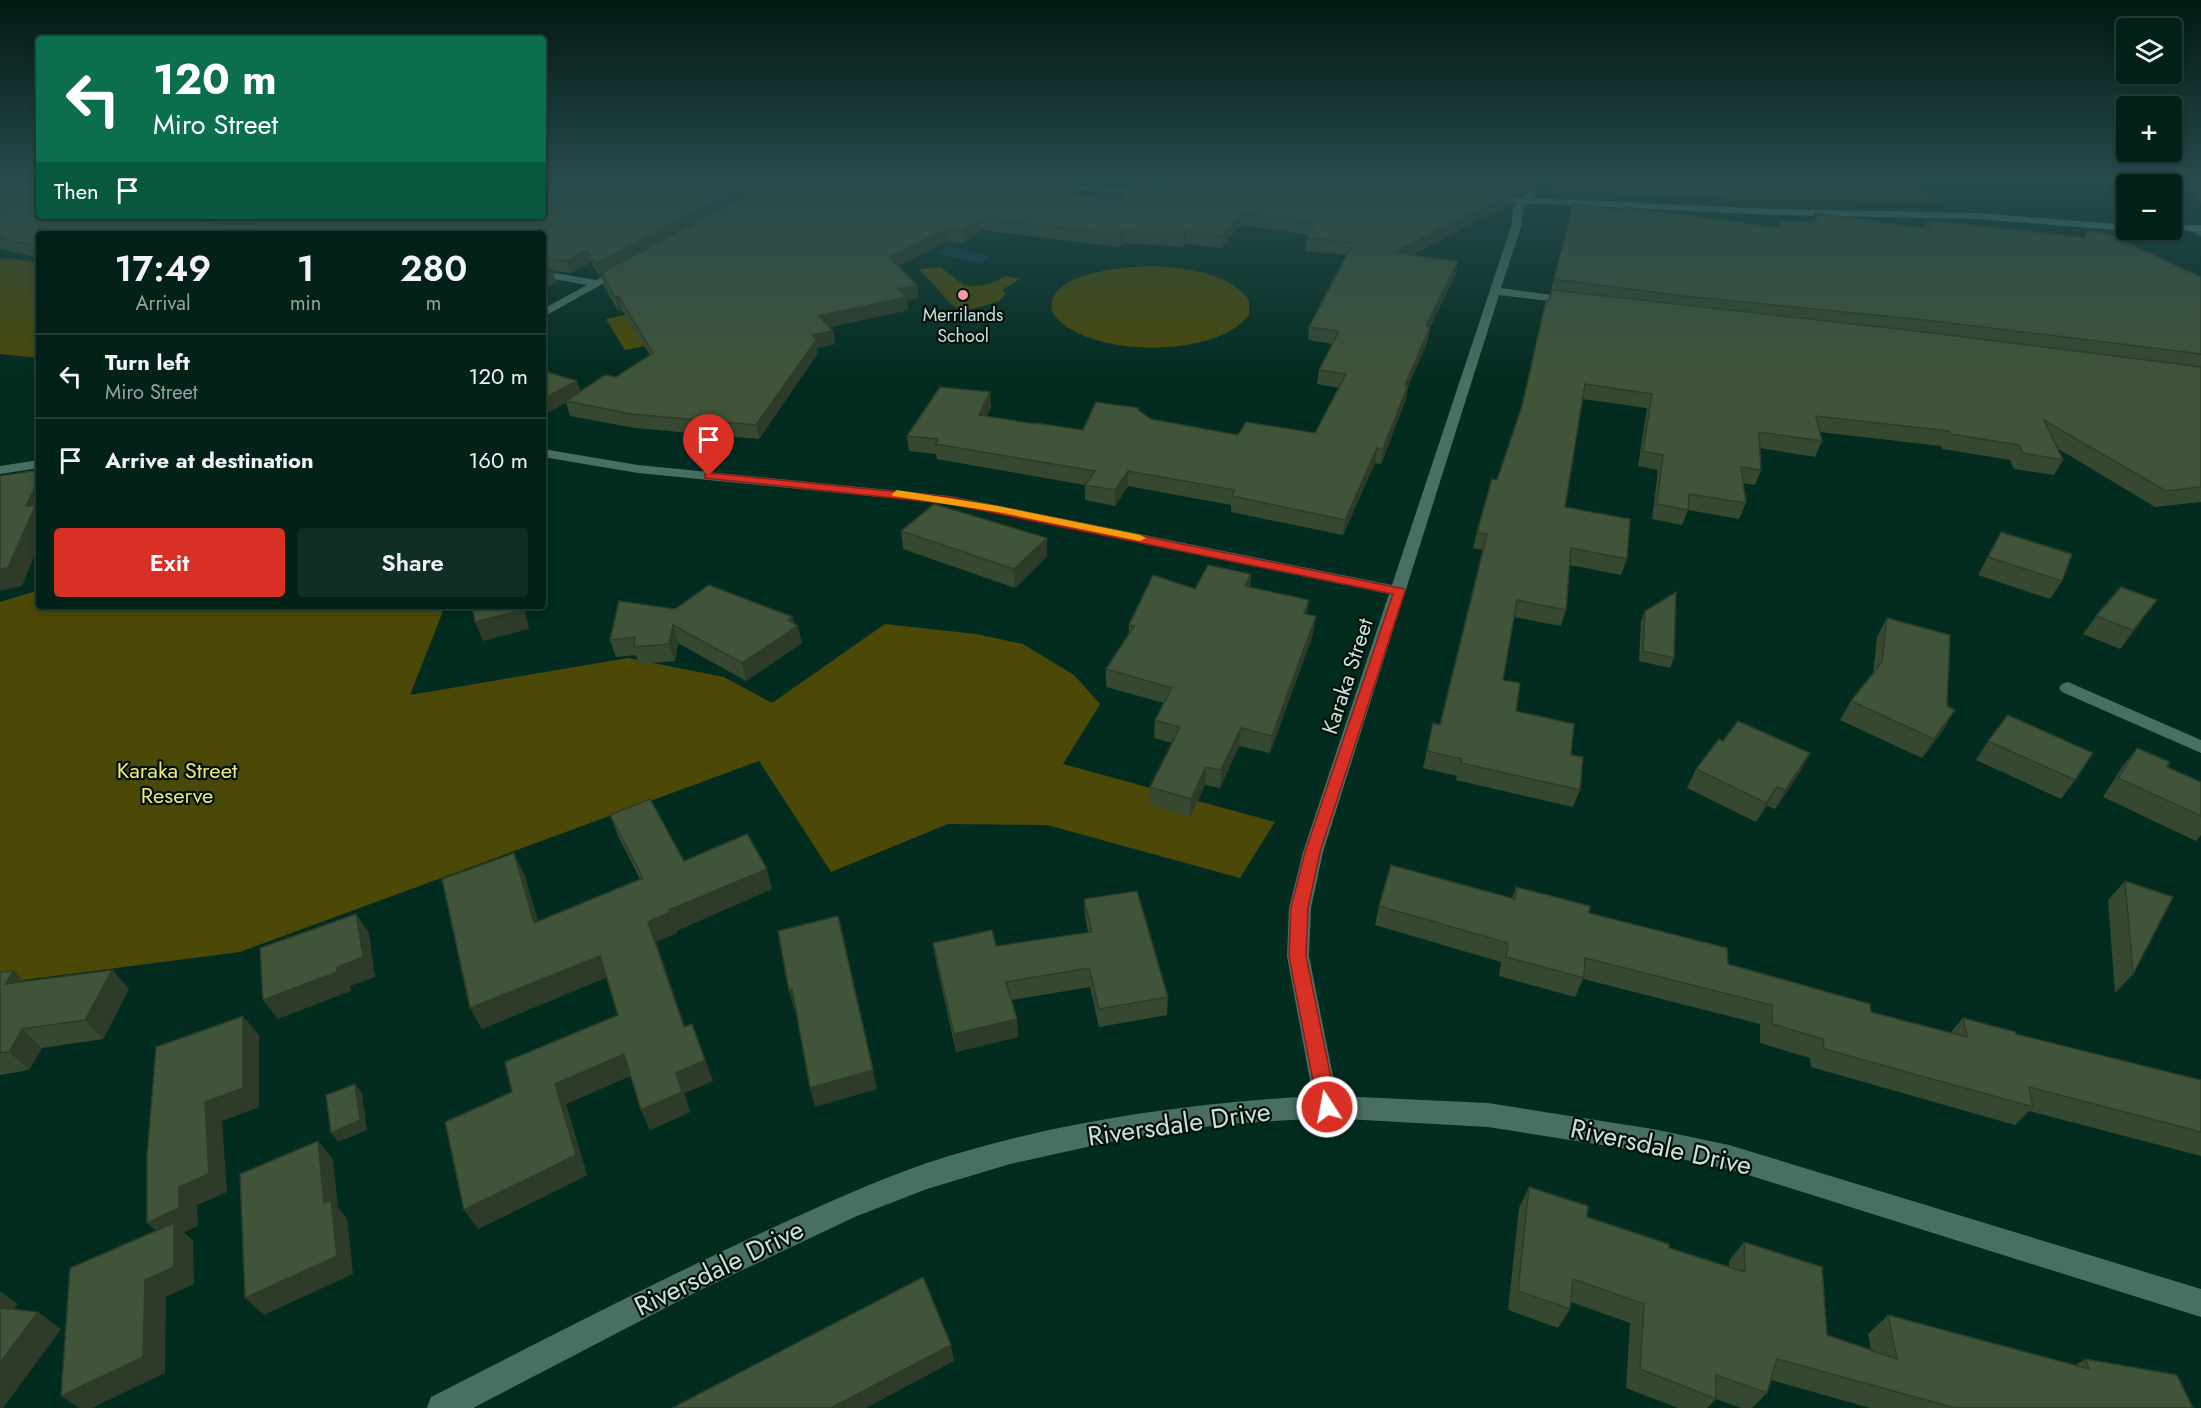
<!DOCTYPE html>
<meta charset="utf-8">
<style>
:root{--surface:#022118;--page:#102e25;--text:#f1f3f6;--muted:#96a3a2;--line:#233e37;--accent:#d93025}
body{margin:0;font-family:Jost,sans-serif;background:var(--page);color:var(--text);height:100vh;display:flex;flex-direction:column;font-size:22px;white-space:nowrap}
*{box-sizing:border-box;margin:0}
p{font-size:20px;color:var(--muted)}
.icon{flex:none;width:33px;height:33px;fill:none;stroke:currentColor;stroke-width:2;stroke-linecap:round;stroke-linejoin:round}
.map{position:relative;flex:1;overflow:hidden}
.panel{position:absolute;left:36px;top:231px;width:510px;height:378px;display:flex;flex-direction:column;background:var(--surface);border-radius:6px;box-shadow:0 3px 9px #0003,0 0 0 2px var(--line)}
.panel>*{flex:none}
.hud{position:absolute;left:36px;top:36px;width:510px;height:183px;border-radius:6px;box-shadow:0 3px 9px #0003,0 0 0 2px var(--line);background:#0b6e4f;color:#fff;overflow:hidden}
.buttons{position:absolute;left:2116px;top:18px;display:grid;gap:12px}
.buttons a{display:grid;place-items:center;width:66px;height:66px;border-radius:6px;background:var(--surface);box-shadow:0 3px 9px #0003,0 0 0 2px var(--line);font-size:30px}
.pin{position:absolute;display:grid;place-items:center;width:51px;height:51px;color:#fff;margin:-62px -26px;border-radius:50% 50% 50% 0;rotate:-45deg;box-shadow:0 0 6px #0007}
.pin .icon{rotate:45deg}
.me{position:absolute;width:66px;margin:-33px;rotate:349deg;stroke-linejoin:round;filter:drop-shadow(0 0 4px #0008)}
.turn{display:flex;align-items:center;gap:21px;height:126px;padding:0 18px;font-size:27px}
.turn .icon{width:78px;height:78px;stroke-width:2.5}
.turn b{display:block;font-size:42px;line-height:51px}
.then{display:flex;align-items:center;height:57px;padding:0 18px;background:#0003;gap:12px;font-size:22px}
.eta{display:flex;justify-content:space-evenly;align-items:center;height:102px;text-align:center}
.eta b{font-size:36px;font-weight:600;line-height:42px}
.button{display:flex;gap:12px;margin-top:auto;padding:12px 18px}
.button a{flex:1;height:69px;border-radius:6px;background:var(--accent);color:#fff;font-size:24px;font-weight:600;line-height:69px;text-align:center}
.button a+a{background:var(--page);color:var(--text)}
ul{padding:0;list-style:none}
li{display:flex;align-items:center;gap:18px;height:84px;padding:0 18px;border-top:2px solid var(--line)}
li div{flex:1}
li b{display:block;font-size:22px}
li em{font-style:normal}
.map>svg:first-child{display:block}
.green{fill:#4c4807}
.water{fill:#0d3c51}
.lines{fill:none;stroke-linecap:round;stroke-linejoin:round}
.street{fill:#486f61;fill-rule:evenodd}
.secondary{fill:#488179;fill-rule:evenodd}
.wall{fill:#374831}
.shaded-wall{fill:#2d3b28}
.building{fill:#405439;stroke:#2d3b28;stroke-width:1.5}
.route{fill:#d93025;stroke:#8d1f18;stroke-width:1.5}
.slow{fill:#f59e0b}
.poi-dot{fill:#f49aa6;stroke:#03110c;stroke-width:2}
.labels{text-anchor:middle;stroke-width:4.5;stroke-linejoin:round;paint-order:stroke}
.far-poi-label{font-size:18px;fill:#cbe0d7;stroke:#03110c}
.street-label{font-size:22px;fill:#cbe0d7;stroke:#03110c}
.park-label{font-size:22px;fill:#efe97d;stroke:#03110c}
.near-street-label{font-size:27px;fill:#cbe0d7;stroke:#03110c}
</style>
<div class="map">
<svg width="2201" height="1408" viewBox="0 0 2201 1408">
<rect width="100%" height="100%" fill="#022c20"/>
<g class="green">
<path d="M1555 179H1899L1942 202 1741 199 1552 190Z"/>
<path d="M9 258 39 263V358L0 354V259Z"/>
<path d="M1153 266C1186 268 1228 272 1249 300V315C1217 359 1083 359 1052 312 1044 271 1127 267 1153 266Z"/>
<path d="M940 267 964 285C982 288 991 284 1006 276L1020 279 1002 290 1006 293 998 302 963 311 952 305 919 269Z"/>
<path d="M659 308 680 339 625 350 606 319Z"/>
<path d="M39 590V606H445L410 695 628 658 724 677 772 703 885 624 976 634 1023 644 1074 675 1100 704 1063 764 1275 822 1240 878 1047 825 948 824 831 872 759 761 240 952 0 983V602Z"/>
</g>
<path class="water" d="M948 247 990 257 979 263 936 253Z"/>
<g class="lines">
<g class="street">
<path d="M1531 179H1539L1536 194 1524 207 1521 227 1501 288 1574 298 1579 301 1574 304 1499 295 1323 852 1311 908 1309 956 1337 1096 1488 1103 1653 1129 1729 1145 2201 1289V1317L1729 1169 1653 1153 1488 1127 1327 1118 1225 1124 1123 1139 1010 1164 927 1189 857 1216 696 1292 473 1408H427L431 1397C539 1342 647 1286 757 1235 813 1209 869 1183 927 1163 1052 1122 1182 1104 1313 1096L1287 956 1289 908 1303 852 1389 594 950 504 638 473 543 457V449L638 465 950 496 1392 585 1511 227 1514 206 1527 193Z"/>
<path d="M2190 225 2201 229V236L2187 230 2185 228Z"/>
<path d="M624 265 629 268 628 270 543 317V309L587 285 543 277V271L596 280Z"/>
<path d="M39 460V468L0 474V466Z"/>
<path d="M2068 682 2201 740V753L2062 692 2059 688 2062 684Z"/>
</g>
<g class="secondary">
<path d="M739 179H793L795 181 791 184 743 182Z"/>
<path d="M1053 185 1187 188 1192 191 1187 194 1050 190V186Z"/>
<path d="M1488 196 1773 209 1978 213 2127 225V230H2131L2127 231 1978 219 1773 215 1485 201 1483 199Z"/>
<path d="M2172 225H2201V231L2169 230H2172Z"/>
</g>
</g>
<g class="wall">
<path d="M0 179 39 216H543L762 184 770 179H1080L1078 183H1076L1075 195 1116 201 1164 192 1166 179H1527L1525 191 1522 195 1512 194 1510 205 1411 255 1456 274 1430 327 1428 340 1408 387 1406 399 1381 464 1375 463 1343 535 1231 512V505L1128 486 1115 506 1085 500V485L937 459 936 454 909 451 907 436 990 392 991 407 986 416 1035 424 1083 430 1139 411 1151 419 1238 435 1315 433 1339 388 1317 384 1319 370 1333 344 1308 340 1309 327 1347 255 1305 251 1307 238 1309 235 1240 225 1222 248 1185 244 1184 247 1123 243 1119 247 982 230 964 243 948 241 898 266 919 298 907 300 908 310 830 327 833 331 835 344 817 348 818 353 759 439 635 428 570 416 566 403 547 413 543 412V371L580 392 616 377 650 355 622 310 618 311 604 286 601 275 599 276 591 262 571 273 553 271 556 282 543 289V234H39V258L0 249Z"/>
<path d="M2176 179H2201V203Z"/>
<path d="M1573 204 1778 227 1781 220 1811 223 1815 213 1924 228 1928 220 2084 237 2087 231 2201 277V502L2155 507 2057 448 2063 460 2054 475 2014 469 2010 460 1942 449 1941 446 1819 432 1822 441 1815 457 1760 448 1761 470 1755 485 1743 483 1746 503 1739 519 1688 510 1682 525 1652 519 1658 470 1638 466 1647 408 1582 399 1565 507 1627 559 1621 575 1570 565 1566 610 1561 626 1514 617 1503 680 1516 711 1571 755 1580 790 1573 807 1456 780 1457 776 1423 768 1433 723 1440 725 1483 550 1473 548 1477 532 1497 480 1521 409Z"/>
<path d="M901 531 1047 538V556L1015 588 903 549Z"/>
<path d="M2001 532 2062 581 2050 599 1978 575Z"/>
<path d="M1251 574 1250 587 1307 614 1316 616 1313 634 1270 753 1239 746 1220 788 1205 785 1190 817 1149 805 1150 787 1172 743 1154 738 1155 720 1164 703 1106 687V669L1129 634V625L1195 589Z"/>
<path d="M675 609 794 624 802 643 746 681 678 643 675 661 639 664 636 655 616 657 610 640Z"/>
<path d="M1645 611 1674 658 1670 668 1639 661 1641 621Z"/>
<path d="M2096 616 2143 619 2120 649 2083 634Z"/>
<path d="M1887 618 1944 729 1922 758 1840 720 1851 701 1873 674 1877 637Z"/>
<path d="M1723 741 1810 753 1800 772 1775 809 1767 806 1756 822 1687 788 1696 769Z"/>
<path d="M1988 741 2075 780 2061 799 1976 760Z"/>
<path d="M2137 748 2167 767 2201 782V835L2196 841 2103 797 2122 767Z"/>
<path d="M610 815 684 861 772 889 676 931 677 933 656 942 685 1027 692 1024 713 1081 684 1093 690 1112 650 1130 630 1076 566 1104 587 1175 478 1229 512 1092 618 1015 607 977 482 1029 470 1008 524 874 538 921 640 879 618 836Z"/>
<path d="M2125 881 2133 974 2115 993 2108 900Z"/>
<path d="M1516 887 1728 964 1871 1012 1950 1033 1963 1018 2016 1034 2201 1080V1156L2029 1111 2015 1125 1811 1067 1810 1058 1760 1043V1024L1583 979 1575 997 1499 976 1501 962 1375 925 1379 906 1512 898Z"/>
<path d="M1084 899 1168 997 1167 1015 1099 1027 1090 987 1011 1000 1017 1019 1018 1037 956 1052 936 962 933 943 996 946 1088 932 1085 917Z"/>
<path d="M112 970 129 989 103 1039 42 1048 29 1070 0 1075V972L14 971 24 981Z"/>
<path d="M1529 1187 1587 1217 1669 1248 1729 1267V1261L1744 1242 1827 1335 1871 1350 1868 1334 1888 1315 2076 1365 2085 1359 2193 1408H1870L1771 1380 1767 1393 1752 1408H1741L1716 1399 1707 1408H1678L1626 1388 1630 1323 1571 1302 1570 1309 1558 1328 1508 1310 1519 1208Z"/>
</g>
<g class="shaded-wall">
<path d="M7 179H38L0 195V181Z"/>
<path d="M751 179H761L762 185 732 204 599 276 595 264Z"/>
<path d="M1528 180 1525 191 1522 195 1525 184Z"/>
<path d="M1076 182V193L1072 207V195Z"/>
<path d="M1512 193 1510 205 1390 265 1392 253Z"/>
<path d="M1241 213 1240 225 1222 248 1223 236Z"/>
<path d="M981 218 982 230 964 243 963 231Z"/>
<path d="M947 229 948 241 890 270 889 257Z"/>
<path d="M1123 231V243L1119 247V235Z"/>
<path d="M1186 231 1185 244 1184 247V234Z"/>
<path d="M587 250 591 262 571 273 567 261Z"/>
<path d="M1458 261 1456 274 1423 340 1426 326Z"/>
<path d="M552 269 556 282 543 289V274Z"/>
<path d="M917 285 919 298 907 300 908 310 822 329 819 316 898 289Z"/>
<path d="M615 297H619L622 310 618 311Z"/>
<path d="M1430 327 1428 340 1408 387 1406 399 1381 464 1383 449 1405 385Z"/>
<path d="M833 331 835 344 817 348 818 353 759 439 756 425 812 335Z"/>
<path d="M577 381 582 395 566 401V403L547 413 543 399Z"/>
<path d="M990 392 991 407 980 430 979 415Z"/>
<path d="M1377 448 1375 463 1343 535 1345 520Z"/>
<path d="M1128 471V486L1115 506V490Z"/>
<path d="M39 479V544L22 586 0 591V570L26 506Z"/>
<path d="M1047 538V556L1015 588 1014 569Z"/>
<path d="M1251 574 1249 591 1245 586Z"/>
<path d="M1309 600 1307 617 1304 614Z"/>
<path d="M2157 600 2143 619 2120 649 2133 630Z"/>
<path d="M521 606H524L529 629 483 641 475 622Z"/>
<path d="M1316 616 1313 634 1270 753 1272 736Z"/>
<path d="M793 617 795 628 798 626 802 643 746 681 742 663 788 620Z"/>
<path d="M673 625 678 643 675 661 669 644Z"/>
<path d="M1955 710 1944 729 1922 758 1934 739Z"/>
<path d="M1241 728 1239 746 1220 788 1221 770Z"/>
<path d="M1810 753 1800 772 1775 809 1785 790Z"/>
<path d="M1206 767 1205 785 1190 817 1191 799Z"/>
<path d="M1777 787 1767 806 1756 822 1766 803Z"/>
<path d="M514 853 524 874 545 944 534 923Z"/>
<path d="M767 869 772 889 676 931 677 933 656 942 692 1048 684 1027 648 922 669 910Z"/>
<path d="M356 914 369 933 375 977 350 986 351 991 278 1019 263 1000Z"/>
<path d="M843 936 877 1089 815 1107 810 1088Z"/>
<path d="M600 956 610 976 482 1029 470 1008Z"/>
<path d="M112 970 129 989 103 1039 85 1020Z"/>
<path d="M14 971 33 991 5 984Z"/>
<path d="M792 989 798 1009 794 1010 789 991Z"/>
<path d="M243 1016 259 1035V1107L222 1121 227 1192 197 1205 198 1226 184 1232 193 1241 194 1284 166 1297 165 1373 92 1408H79L61 1396 145 1280 167 1240 147 1223 179 1187 205 1102Z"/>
<path d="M1017 1019 1018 1037 956 1052 954 1034Z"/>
<path d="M692 1024 713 1081 684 1093 690 1112 650 1130 641 1110 676 1073Z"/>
<path d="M22 1029 42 1048 29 1070 9 1052Z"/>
<path d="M624 1054 633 1074 566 1104 587 1175 478 1229 464 1210 555 1084Z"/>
<path d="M355 1084 362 1093 367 1130 338 1142 331 1133Z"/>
<path d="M318 1141 333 1159 338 1208 347 1218 353 1274 264 1315 245 1298 324 1203Z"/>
<path d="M0 1291 18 1304 5 1322 0 1318Z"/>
<path d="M38 1312 61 1329 3 1408H0V1363Z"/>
<path d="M951 1345 954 1361 866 1408H831Z"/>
</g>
<g class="building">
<path d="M33 179H39V216H163L226 224H254L257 221 250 217 244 216H543V179H751L730 192 595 264 587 250 567 261 543 257V234H39V247L0 238V191L33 181Z"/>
<path d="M770 179H967L1076 182 1072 195 1116 201 1132 187 1164 192 1165 184 1512 193 1392 253 1458 261 1426 326 1430 327 1405 385H1408L1383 449 1377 448 1345 520 1232 496 1235 490 1128 471 1115 490 1085 485 1095 471 935 444 938 439 907 436 940 387 990 392 979 415 1035 424 1036 423 1083 430 1096 402 1139 408 1138 410 1151 419 1238 435 1246 422 1315 433 1346 374 1319 370 1339 331 1309 327 1353 243 1307 238 1315 223 1241 213 1223 236 1186 231 1184 234 1123 231 1119 235 981 218 963 231 947 229 889 257 917 285 898 289 907 297 819 316 833 331 812 335 816 340 756 425 631 414 566 401 605 375 616 377 653 353 619 297H615L601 273 738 200Z"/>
<path d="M1334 179H1527L1528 180 1525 184Z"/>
<path d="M2194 179H2201V186Z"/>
<path d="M1573 204 1623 210 1624 207 1782 228 1781 220 1817 224 1815 213 1931 229 1928 220 2085 238 2087 231 2109 234 2201 277V354L1926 320 1683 296 1554 279Z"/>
<path d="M543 267 552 269 543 274Z"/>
<path d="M1552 290 1925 332 2201 367V487L2166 491 2044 420 2063 460 2023 453 2019 445 1950 434 1949 431 1816 416 1822 441 1759 432 1761 470 1741 467 1746 503 1689 494 1688 510 1657 504 1663 455 1643 451 1652 394 1585 384 1565 507 1630 519 1627 559 1571 548 1566 610 1517 600 1503 680 1520 683 1516 711 1574 724 1571 755 1583 757 1580 790 1461 763 1462 759 1427 751 1433 723 1440 725 1487 534 1477 532 1492 479 1497 480 1522 406 1546 300H1549Z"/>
<path d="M543 371 577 381 543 399Z"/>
<path d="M39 470V479L26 506 36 505 8 567 0 570V476Z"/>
<path d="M934 504 1047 538 1014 569 901 531Z"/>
<path d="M2001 532 2072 554 2062 581 1988 557Z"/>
<path d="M1208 565 1251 574 1245 586 1309 600 1304 614 1316 616 1272 736 1241 728 1221 770 1206 767 1191 799 1150 787 1180 727 1155 720 1172 688 1106 669 1134 626 1129 625 1153 575 1195 589Z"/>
<path d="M709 585 793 617 788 620 798 626 742 663 673 625 669 644 634 647 635 637 610 640 619 601 675 609Z"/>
<path d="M2121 587 2157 600 2133 630 2096 616Z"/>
<path d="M1676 592 1674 658 1643 651 1645 611Z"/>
<path d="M472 606H521L522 610 475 622Z"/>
<path d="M1887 618 1950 635 1947 706 1955 710 1934 739 1851 701 1882 662Z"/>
<path d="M2008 715 2093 753 2075 780 1988 741Z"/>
<path d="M1738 721 1810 753 1785 790 1777 787 1766 803 1696 769 1719 739 1723 741Z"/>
<path d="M2137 748 2170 762 2167 767 2201 782V816L2118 778Z"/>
<path d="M650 799 684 861 747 834 767 869 669 910 670 912 648 922 684 1027 692 1024 705 1060 676 1073 682 1092 641 1110 624 1054 555 1084 576 1155 464 1210 445 1122 512 1092 505 1062 618 1015 600 956 470 1008 442 879 514 853 534 923 643 878 610 815Z"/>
<path d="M1391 865 1515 899 1516 887 1590 906 1589 913 1727 948 1728 964 1870 1004 1871 1012 1967 1037 1963 1018 2016 1032V1034L2201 1080V1132L2029 1087 2033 1107 1824 1049 1823 1039 1772 1024V1005L1585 958 1584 978 1506 957 1508 943 1379 906Z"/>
<path d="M2125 881 2173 897 2133 974Z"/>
<path d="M1137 891 1168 997 1099 1009 1089 968 1006 982 1017 1019 954 1034 933 943 992 930 996 946 1092 932 1084 899Z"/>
<path d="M356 914 363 957 337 967V972L263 1000 260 948Z"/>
<path d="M838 916 873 1070 810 1088 792 989 789 991 778 931Z"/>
<path d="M112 970 85 1020 22 1029 9 1052 0 1053V972L14 971 5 984Z"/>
<path d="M243 1016V1088L205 1102 209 1174 179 1187V1208L147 1223V1156L156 1047Z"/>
<path d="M355 1084 360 1120 331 1133 326 1095Z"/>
<path d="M318 1141 324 1203 331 1200 337 1256 245 1298 240 1174Z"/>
<path d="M1529 1187 1588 1206 1587 1217 1669 1244V1248L1745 1272 1744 1242 1822 1267 1827 1335 1897 1359 1888 1315 2089 1369 2085 1359 2177 1375 2193 1408H1955L1777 1359 1767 1393 1716 1375V1399L1640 1369 1644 1304 1573 1279 1570 1309 1518 1291Z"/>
<path d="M174 1223V1267L145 1280 143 1357 61 1396 70 1268Z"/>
<path d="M923 1277 951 1345 831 1408H672Z"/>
<path d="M0 1308 38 1312 0 1363Z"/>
</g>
<linearGradient id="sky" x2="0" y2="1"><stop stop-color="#011812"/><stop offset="0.48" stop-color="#284b4e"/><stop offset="1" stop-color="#284b4e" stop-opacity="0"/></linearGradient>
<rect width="2201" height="376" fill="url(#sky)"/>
<path class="route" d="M709 473 950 497 1404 589 1405 591 1320 852 1308 908 1306 956 1337 1107 1334 1113 1327 1116 1320 1113 1318 1107 1289 956 1291 908 1305 852 1393 594 950 504 705 478V474Z"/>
<path class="slow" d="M897 490 998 506 1140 535 1146 538 1140 541 998 512 893 496 892 494Z"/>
<circle class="poi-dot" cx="963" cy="295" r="6"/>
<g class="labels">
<g class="far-poi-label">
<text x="963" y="321">Merrilands<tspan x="963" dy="21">School</tspan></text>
</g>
<g class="street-label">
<text transform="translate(1347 676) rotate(-72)" y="8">Karaka Street</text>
</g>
<g class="park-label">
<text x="177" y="778">Karaka Street<tspan x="177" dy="25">Reserve</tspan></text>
</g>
<g class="near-street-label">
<text transform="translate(1179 1124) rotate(-8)" y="9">Riversdale Drive</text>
<text transform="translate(1661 1147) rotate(12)" y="9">Riversdale Drive</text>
<text transform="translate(719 1268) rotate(-26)" y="9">Riversdale Drive</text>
</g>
</g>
</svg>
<div class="buttons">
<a><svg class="icon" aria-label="layers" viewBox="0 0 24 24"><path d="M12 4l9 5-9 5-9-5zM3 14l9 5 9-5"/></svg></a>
<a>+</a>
<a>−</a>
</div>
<div class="pin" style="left:709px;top:476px;background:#d93025"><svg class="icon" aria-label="arrive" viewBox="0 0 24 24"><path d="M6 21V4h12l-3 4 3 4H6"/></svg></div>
<svg class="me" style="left:1327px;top:1107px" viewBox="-20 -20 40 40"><circle r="17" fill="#d93025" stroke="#fff" stroke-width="3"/><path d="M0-11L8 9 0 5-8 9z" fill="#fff"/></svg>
<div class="hud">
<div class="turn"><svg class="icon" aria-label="left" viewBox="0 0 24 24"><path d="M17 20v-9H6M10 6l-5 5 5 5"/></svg><div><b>120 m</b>Miro Street</div></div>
<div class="then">Then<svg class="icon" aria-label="arrive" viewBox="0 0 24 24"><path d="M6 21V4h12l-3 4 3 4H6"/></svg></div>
</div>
<section class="panel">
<div class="eta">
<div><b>17:49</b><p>Arrival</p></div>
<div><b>1</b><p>min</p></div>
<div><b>280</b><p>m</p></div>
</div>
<ul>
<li><svg class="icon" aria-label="left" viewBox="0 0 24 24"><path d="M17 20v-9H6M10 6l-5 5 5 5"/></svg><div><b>Turn left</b><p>Miro Street</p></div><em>120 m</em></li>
<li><svg class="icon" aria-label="arrive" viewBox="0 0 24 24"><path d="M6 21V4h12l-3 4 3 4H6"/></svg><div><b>Arrive at destination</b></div><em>160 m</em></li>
</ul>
<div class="button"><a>Exit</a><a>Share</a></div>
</section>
</div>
